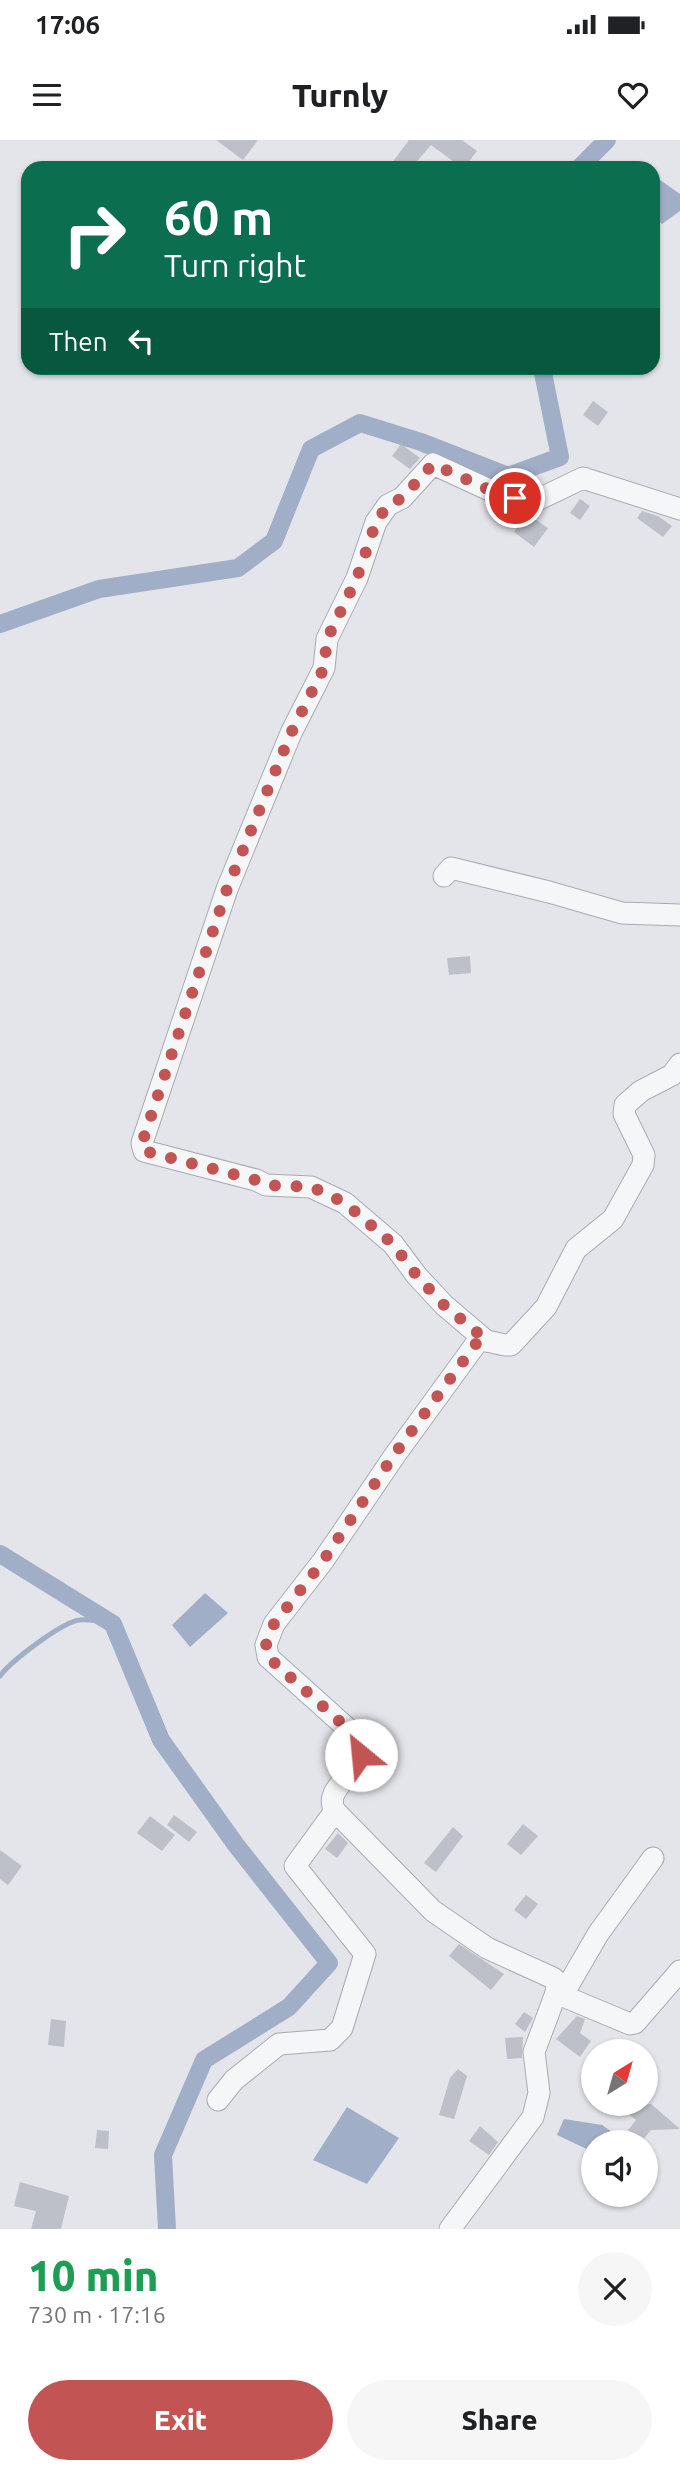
<!DOCTYPE html>
<meta charset="utf-8">
<style>
:root{--surface:#fff;--page:#f6f6f6;--text:#202124;--muted:#757577;--accent:#c35454}
body{margin:0;font-family:Ubuntu,sans-serif;background:var(--page);color:var(--text);height:100vh;display:flex;flex-direction:column;font-size:26px;white-space:nowrap}
*{box-sizing:border-box;margin:0}
p{font-size:23px;color:var(--muted)}
.icon{flex:none;width:38px;height:38px;fill:none;stroke:currentColor;stroke-width:2;stroke-linecap:round;stroke-linejoin:round}
.map{position:relative;height:2089px;overflow:hidden}
.side{display:flex;flex-direction:column;background:var(--surface);flex:1}
.side>*{flex:none}
.guide{position:absolute;left:21px;top:21px;width:639px;height:214px;border-radius:21px;box-shadow:0 2px 5px #0004;background:#0b6e4f;color:#fff;overflow:hidden}
.needle{width:46px;rotate:37deg}
.tools{position:absolute;left:581px;top:1899px;display:grid;gap:14px}
.tools a{display:grid;place-items:center;width:77px;height:77px;border-radius:50%;background:var(--surface);box-shadow:0 2px 5px #0004;font-size:35px}
.pin{position:absolute;display:grid;place-items:center;width:60px;height:60px;color:#fff;margin:-30px;border:4px solid #fff;border-radius:50%;box-shadow:0 2px 7px #0007}
.me{position:absolute;width:77px;margin:-38px;rotate:332deg;stroke-linejoin:round;filter:drop-shadow(0 0 5px #0008)}
.turn{display:flex;align-items:center;gap:24px;height:147px;padding:0 28px;font-size:32px}
.turn .icon{width:91px;height:91px;stroke-width:2.5}
.turn b{display:block;font-size:49px;line-height:60px}
.then{display:flex;align-items:center;height:66px;padding:0 28px;background:#0003;gap:14px;font-size:26px}
.round{display:grid;place-items:center;flex:none;width:74px;height:74px;border-radius:37px;background:var(--page)}
.summary{display:flex;align-items:center;justify-content:space-between;height:119px;padding:0 28px}
h1{font-size:42px;font-weight:800;line-height:52px;color:#1e9e55}
.action{display:flex;gap:14px;margin-top:auto;padding:14px 28px}
.action a{flex:1;height:80px;border-radius:42px;background:var(--accent);color:#fff;font-size:28px;font-weight:800;line-height:80px;text-align:center}
.action a+a{background:var(--page);color:var(--text)}
.status{display:flex;justify-content:space-between;align-items:center;height:49px;padding:0 35px;background:var(--surface);direction:ltr}
.status svg{height:19px;fill:currentColor}
header{display:flex;justify-content:space-between;align-items:center;height:91px;padding:0 28px;background:var(--surface);font-size:32px;font-weight:800}
.map>svg:first-child{display:block}
.water{fill:#a1aec7}
.lines{fill:none;stroke-linecap:round;stroke-linejoin:round}
.stream{stroke:#a1aec7;stroke-width:5}
.canal{stroke:#a1aec7;stroke-width:18}
.building{fill:#bec0c9}
.minor-casing{stroke:#a8abb4;stroke-width:23}
.minor{stroke:#f5f6f8;stroke-width:21}
.route{stroke:#c35454;stroke-width:12;stroke-dasharray:0 21.6}
</style>
<div class="status"><b>17:06</b><svg viewBox="0 0 49 12"><path d="M0 12V9h3v3zM5 12V6h3v6zM10 12V3h3v9zM15 12V0h3v12zM26 1h20v11H26zM47 4h2v5h-2z"/></svg></div>
<header><svg class="icon" aria-label="menu" viewBox="0 0 24 24"><path d="M4 6h16M4 12h16M4 18h16"/></svg>Turnly<svg class="icon" aria-label="heart" viewBox="0 0 24 24"><path d="M12 20l-8-8c-3-5 5-10 8-4 3-6 11-1 8 4z"/></svg></header>
<div class="map">
<svg width="680" height="2089" viewBox="0 0 680 2089">
<rect width="100%" height="100%" fill="#e3e5ea"/>
<g class="water">
<path d="M653 35 680 54V71L662 84 653 76Z"/>
<path d="M205 1453 228 1473 190 1507 172 1485Z"/>
<path d="M347 1967 399 1998 367 2044 313 2020Z"/>
<path d="M564 1979 602 1985 621 1998 619 2002H593V2012L557 1995Z"/>
</g>
<g class="lines">
<path class="stream" d="M0 1536C10 1522 63 1481 80 1480 90 1479 103 1482 113 1484"/>
<g class="canal">
<path d="M579 28 607 0"/>
<path d="M0 484 99 449 238 428 274 401 311 309 360 283 421 302 508 336 560 317 542 228"/>
<path d="M0 1414 113 1484 161 1600 236 1705 329 1823 289 1867 204 1920 163 2015 167 2089"/>
</g>
</g>
<g class="building">
<path d="M216 0H258L243 20Z"/>
<path d="M409 0H462L477 11 464 28H462L431 5 411 28H399L392 23Z"/>
<path d="M593 261 608 272 598 286 583 275Z"/>
<path d="M401 304 420 318 410 329 392 316Z"/>
<path d="M580 359 590 366 580 380 570 373Z"/>
<path d="M642 371 658 376 672 386 663 397 637 378Z"/>
<path d="M527 374 548 388 534 407 514 392Z"/>
<path d="M470 816 471 833 449 835 447 818Z"/>
<path d="M174 1675 197 1692 189 1702 167 1685Z"/>
<path d="M150 1676 175 1695 162 1711 137 1693Z"/>
<path d="M523 1684 538 1696 521 1715 507 1704Z"/>
<path d="M453 1687 463 1696 436 1732 424 1723Z"/>
<path d="M338 1693 348 1703 337 1718 325 1709Z"/>
<path d="M0 1710 22 1726 8 1745 0 1739Z"/>
<path d="M526 1755 538 1764 526 1779 514 1770Z"/>
<path d="M459 1804 504 1834 491 1850 449 1816Z"/>
<path d="M524 1872 533 1878 525 1892 515 1884Z"/>
<path d="M577 1876 585 1879 580 1893 591 1901 580 1917 556 1899Z"/>
<path d="M51 1879 66 1881 64 1907 48 1905Z"/>
<path d="M523 1897 522 1918 507 1919 505 1898Z"/>
<path d="M458 1929 467 1936 454 1979 439 1975 450 1938Z"/>
<path d="M616 1964H651L680 1989 651 1990 642 2001 628 1990 636 1980Z"/>
<path d="M480 1986 498 2002 489 2015 469 2001Z"/>
<path d="M97 1990 109 1991 108 2009 95 2008Z"/>
<path d="M20 2042 69 2056 61 2089H31L36 2071 14 2066Z"/>
</g>
<g class="lines">
<g class="minor-casing">
<g id="minor">
<path d="M444 736 451 728 549 752 622 773 680 775"/>
<path d="M485 1200 444 1165 417 1136 393 1104 345 1063 311 1047 266 1045 256 1040 144 1011 142 1003 227 749 291 593 324 528 327 499 357 438 376 382 388 365 402 358 433 324 496 353 533 362 583 338 680 369"/>
<path d="M335 1671C320 1645 372 1631 357 1597L268 1517 266 1505 274 1484 323 1421 395 1315 478 1201C490 1199 499 1206 511 1205L546 1167 576 1109 613 1079 643 1025 644 1015 624 974 625 965 641 951 672 935 680 924"/>
<path d="M556 1853 630 1884 635 1883 680 1831"/>
<path d="M562 1856 598 1794 653 1718"/>
<path d="M218 1960 234 1940 279 1904 330 1900 342 1888 365 1814 295 1726 335 1671 433 1771 487 1808 553 1838 557 1842 556 1853 534 1912 539 1953 533 1977 450 2089"/>
</g>
</g>
<use href="#minor" class="minor"/>
</g>
<g class="lines">
<path class="route" d="M361 1615V1606L357 1597 268 1517 266 1505 274 1484 323 1421 394 1315 478 1201 485 1199 444 1165 417 1136 393 1104 345 1063 312 1047 266 1045 256 1040 144 1011 142 1003 227 749 291 593 324 528 327 499 357 438 376 382 388 365 402 358 433 324 496 353 515 358"/>
</g>
</svg>
<div class="tools">
<a><svg class="needle" viewBox="-14 -14 28 28"><path d="M0-13l5 13h-10z" fill="#e53935"/><path d="M0 13l5-13h-10z" fill="#757577"/></svg></a>
<a><svg class="icon" aria-label="sound" viewBox="0 0 24 24"><path d="M4 9h4l5-4v14l-5-4H4zM17 9q2 3 0 6"/></svg></a>
</div>
<div class="pin" style="left:515px;top:358px;background:#d93025"><svg class="icon" aria-label="arrive" viewBox="0 0 24 24"><path d="M6 21V4h12l-3 4 3 4H6"/></svg></div>
<svg class="me" style="left:361px;top:1615px" viewBox="-20 -20 40 40"><circle r="19" fill="#fff"/><path d="M0-13L10 11 0 6-10 11z" fill="#c35454"/></svg>
<div class="guide">
<div class="turn"><svg class="icon" aria-label="right" viewBox="0 0 24 24"><path d="M7 20v-9h11M14 6l5 5-5 5"/></svg><div><b>60 m</b>Turn right</div></div>
<div class="then">Then<svg class="icon" aria-label="left" viewBox="0 0 24 24"><path d="M17 20v-9H6M10 6l-5 5 5 5"/></svg></div>
</div>
</div>
<section class="side">
<div class="summary"><div><h1>10 min</h1><p>730 m · 17:16</p></div><a class="round"><svg class="icon" aria-label="close" viewBox="0 0 24 24"><path d="M6 6l12 12M18 6L6 18"/></svg></a></div>
<div class="action"><a>Exit</a><a>Share</a></div>
</section>
